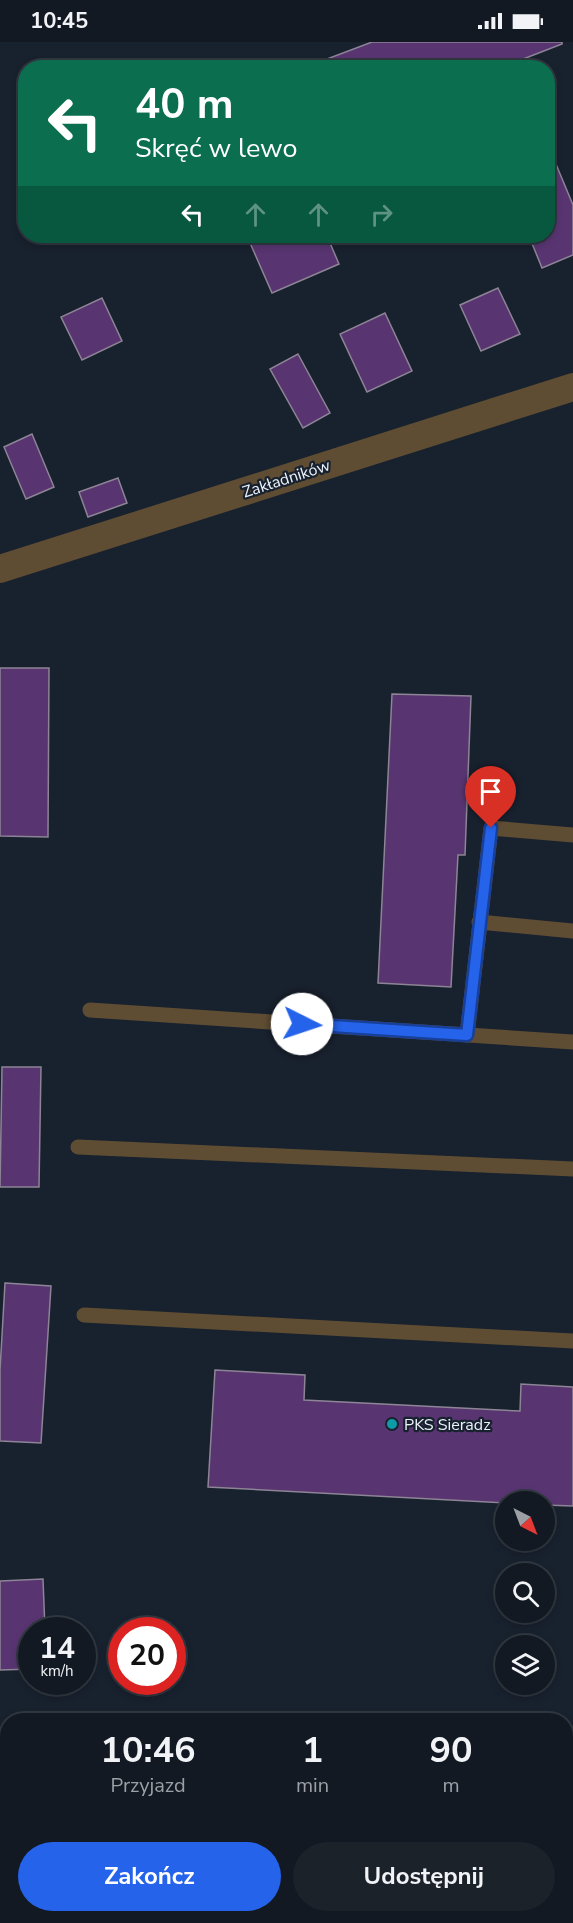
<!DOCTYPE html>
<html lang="pl">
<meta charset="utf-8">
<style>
:root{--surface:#121922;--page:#1b222a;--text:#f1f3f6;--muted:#9ca0a5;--line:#313840;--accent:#2563eb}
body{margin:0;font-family:"Nunito Sans",sans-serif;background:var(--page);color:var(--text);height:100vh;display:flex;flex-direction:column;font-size:22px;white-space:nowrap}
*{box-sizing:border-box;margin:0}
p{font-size:20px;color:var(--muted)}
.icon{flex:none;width:33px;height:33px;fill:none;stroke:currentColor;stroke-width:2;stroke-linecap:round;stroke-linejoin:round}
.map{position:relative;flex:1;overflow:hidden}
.drawer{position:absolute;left:0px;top:1671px;width:573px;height:210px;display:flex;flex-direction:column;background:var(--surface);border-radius:24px 24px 0 0;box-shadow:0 3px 9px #0003,0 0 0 2px var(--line)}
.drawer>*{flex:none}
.hud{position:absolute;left:18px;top:18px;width:537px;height:183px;border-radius:24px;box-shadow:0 3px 9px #0003,0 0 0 2px var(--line);background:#0b6e4f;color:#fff;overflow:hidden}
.needle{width:39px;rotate:138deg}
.buttons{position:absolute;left:495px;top:1449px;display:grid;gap:12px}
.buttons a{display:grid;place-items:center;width:60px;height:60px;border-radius:50%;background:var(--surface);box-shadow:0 3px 9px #0003,0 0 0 2px var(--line);font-size:30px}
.speed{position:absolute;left:18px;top:1575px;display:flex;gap:12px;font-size:30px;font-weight:700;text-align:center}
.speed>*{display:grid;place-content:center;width:78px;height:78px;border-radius:50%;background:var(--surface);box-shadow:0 3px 9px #0003,0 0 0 2px var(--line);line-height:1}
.speed small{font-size:15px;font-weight:400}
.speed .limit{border:9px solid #d22;background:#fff;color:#111}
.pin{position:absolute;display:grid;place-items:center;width:51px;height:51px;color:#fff;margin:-62px -26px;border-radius:50% 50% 50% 0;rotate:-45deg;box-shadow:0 0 6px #0007}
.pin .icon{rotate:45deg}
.me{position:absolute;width:66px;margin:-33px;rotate:94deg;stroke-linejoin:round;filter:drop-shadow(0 0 4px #0008)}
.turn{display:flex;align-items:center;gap:21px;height:126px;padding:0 18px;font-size:27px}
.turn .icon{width:78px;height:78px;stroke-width:2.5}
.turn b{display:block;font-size:42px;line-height:51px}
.lanes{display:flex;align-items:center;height:57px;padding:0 18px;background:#0003;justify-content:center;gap:30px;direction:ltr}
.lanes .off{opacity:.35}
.eta{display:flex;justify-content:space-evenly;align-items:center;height:102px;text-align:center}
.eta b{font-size:36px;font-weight:700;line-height:42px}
.cta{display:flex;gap:12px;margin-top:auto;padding:12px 18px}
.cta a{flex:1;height:69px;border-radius:36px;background:var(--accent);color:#fff;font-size:24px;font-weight:700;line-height:69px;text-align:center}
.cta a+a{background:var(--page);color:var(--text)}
.status{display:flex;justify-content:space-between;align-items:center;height:42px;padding:0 30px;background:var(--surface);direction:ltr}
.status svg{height:16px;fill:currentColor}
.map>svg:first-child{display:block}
.building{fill:#583571;stroke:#8d8495;stroke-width:1.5}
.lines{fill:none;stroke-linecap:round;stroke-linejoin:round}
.lane{stroke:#5f4d33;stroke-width:15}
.street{stroke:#5f4d33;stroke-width:28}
.primary{stroke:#9d783f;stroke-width:33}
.route-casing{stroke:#184099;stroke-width:15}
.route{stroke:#2563eb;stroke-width:10}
.culture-dot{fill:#0f9aa8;stroke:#18212e;stroke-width:2}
.labels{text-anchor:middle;stroke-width:4.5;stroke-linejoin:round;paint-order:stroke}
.street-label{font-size:16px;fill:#ebf2fb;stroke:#18212e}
.poi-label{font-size:16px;fill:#ebf2fb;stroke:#18212e;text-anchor:start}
</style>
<div class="status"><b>10:45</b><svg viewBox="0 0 49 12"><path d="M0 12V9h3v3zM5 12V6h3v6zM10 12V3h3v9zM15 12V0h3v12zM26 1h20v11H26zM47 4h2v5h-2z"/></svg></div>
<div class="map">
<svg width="573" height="1881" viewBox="0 0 573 1881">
<rect width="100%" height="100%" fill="#18212e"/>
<g class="building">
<path d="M372 0H562V2L500 26H311V23Z"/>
<path d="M548 103 573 163V213L542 226 529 194H548Z"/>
<path d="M247 194H327L339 222 272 251Z"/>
<path d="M498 246 520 292 481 309 460 263Z"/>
<path d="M102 256 122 299 82 318 61 275Z"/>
<path d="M385 271 412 329 367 350 340 292Z"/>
<path d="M298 312 330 371 303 386 270 327Z"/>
<path d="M32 392 54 445 26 457 4 405Z"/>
<path d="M118 436 127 461 88 475 79 450Z"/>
<path d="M0 626H49L48 795 0 794Z"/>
<path d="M392 652 471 654 465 813H458L451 945 378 941Z"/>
<path d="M2 1025H41L39 1145H0Z"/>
<path d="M5 1241 51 1244 41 1401 0 1399V1328Z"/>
<path d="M215 1328 305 1333 304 1358 520 1369 521 1342 573 1345V1464L544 1463V1460L506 1461 208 1445Z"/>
<path d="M43 1537 45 1588H32V1627L0 1628V1539Z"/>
</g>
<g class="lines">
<g class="lane">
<path d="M479 880 573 889"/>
<path d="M90 968 573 1000"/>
<path d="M467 993 491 786 573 793"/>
<path d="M78 1105 573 1127"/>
<path d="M84 1273 573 1299"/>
<path d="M83 1881V1874"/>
<path d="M323 1881V1874"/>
</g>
<path class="street" d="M0 527 573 345"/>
<g class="primary">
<path d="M0 1839 8 1840"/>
<path d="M552 1874 573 1875"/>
</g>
</g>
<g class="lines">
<g class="route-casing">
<path id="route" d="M302 982 467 993 491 786"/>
</g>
<use href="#route" class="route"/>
</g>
<circle class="culture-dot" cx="392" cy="1382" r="6"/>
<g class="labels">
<g class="street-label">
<text transform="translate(286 436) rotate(-18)" y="6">Zakładników</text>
</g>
<g class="poi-label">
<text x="404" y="1388">PKS Sieradz</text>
</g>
</g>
</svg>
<div class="buttons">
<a><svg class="needle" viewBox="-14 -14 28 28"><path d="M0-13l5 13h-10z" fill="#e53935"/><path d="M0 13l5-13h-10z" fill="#9ca0a5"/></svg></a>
<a><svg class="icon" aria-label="search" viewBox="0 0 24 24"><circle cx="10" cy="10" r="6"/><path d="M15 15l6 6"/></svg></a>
<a><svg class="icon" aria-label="layers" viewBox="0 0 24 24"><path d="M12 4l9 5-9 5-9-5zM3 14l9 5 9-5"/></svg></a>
</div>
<div class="speed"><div>14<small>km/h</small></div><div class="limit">20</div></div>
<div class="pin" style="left:491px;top:786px;background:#d93025"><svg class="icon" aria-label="arrive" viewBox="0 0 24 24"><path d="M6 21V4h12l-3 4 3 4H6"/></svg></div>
<svg class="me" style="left:302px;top:982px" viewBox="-20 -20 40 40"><circle r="19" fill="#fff"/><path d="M0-13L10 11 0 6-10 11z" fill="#2563eb"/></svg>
<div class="hud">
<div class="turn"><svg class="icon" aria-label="left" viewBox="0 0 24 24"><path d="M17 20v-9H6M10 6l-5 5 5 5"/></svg><div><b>40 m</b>Skręć w lewo</div></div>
<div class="lanes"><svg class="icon" aria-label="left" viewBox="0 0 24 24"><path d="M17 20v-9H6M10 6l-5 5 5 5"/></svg><svg class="icon off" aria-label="ahead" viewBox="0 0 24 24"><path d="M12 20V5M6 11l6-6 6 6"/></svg><svg class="icon off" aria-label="ahead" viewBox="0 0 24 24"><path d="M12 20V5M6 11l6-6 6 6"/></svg><svg class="icon off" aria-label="right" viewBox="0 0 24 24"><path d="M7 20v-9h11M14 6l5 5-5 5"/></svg></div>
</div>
<section class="drawer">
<div class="eta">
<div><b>10:46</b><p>Przyjazd</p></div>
<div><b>1</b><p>min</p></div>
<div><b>90</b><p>m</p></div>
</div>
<div class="cta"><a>Zakończ</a><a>Udostępnij</a></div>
</section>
</div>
